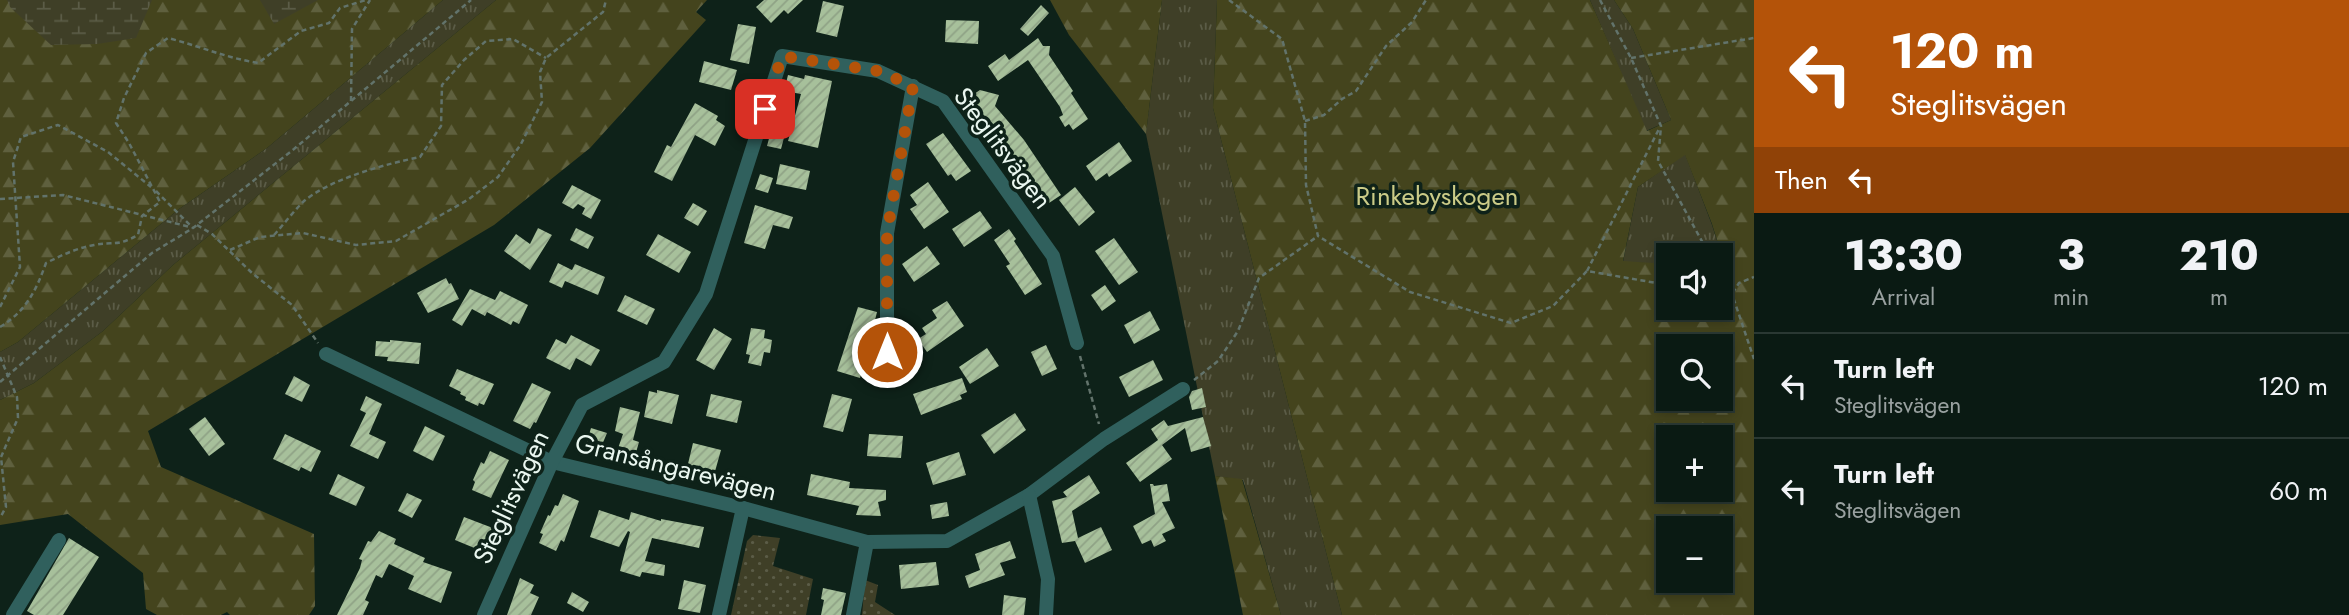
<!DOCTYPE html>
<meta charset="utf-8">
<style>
:root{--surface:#0a1a13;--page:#13231c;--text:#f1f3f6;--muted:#99a1a0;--line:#2a3833}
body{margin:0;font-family:Jost,sans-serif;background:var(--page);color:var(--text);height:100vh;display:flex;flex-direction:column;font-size:26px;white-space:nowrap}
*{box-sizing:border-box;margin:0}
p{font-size:23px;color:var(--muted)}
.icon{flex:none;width:38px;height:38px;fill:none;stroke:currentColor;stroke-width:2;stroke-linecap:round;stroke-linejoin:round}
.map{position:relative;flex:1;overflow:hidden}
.sheet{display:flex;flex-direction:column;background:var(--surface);width:595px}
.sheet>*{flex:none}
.top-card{background:#b45309;color:#fff;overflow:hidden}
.buttons{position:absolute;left:1656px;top:243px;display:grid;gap:14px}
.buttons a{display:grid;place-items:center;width:77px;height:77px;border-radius:0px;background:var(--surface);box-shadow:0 4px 10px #0003,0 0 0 2px var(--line);font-size:35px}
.pin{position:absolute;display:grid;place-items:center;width:60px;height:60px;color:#fff;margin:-30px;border-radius:14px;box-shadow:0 4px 10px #0006}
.me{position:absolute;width:77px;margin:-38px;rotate:0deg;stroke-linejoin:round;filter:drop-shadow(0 0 5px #0008)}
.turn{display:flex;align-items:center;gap:24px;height:147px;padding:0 21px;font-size:32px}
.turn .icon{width:91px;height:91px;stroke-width:2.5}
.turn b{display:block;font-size:49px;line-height:60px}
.then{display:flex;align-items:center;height:66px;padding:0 21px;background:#0003;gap:14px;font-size:26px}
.eta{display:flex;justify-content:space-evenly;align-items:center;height:119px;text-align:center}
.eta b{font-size:42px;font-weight:800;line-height:49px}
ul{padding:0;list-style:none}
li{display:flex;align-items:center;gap:21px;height:105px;padding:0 21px;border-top:2px solid var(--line)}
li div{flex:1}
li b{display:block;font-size:26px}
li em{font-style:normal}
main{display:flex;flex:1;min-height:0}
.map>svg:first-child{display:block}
.grass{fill:url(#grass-tufts)}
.forest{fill:url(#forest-firs);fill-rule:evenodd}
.wetland{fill:url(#wetland-marsh)}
.park{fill:url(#park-dots)}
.building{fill:url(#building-hatch)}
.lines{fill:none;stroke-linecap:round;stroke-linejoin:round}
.path{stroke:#62736b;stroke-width:2.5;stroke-dasharray:5 3.5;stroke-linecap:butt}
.street{stroke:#30605d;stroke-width:14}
.route{stroke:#b45309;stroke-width:12;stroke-dasharray:0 21.6}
.labels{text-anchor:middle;stroke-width:7;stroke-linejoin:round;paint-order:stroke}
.street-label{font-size:26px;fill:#eaf7f0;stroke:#0e2219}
.park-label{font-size:26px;fill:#cbcb87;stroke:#0e2219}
</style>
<main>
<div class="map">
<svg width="1754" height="615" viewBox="0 0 1754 615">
<defs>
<pattern id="grass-tufts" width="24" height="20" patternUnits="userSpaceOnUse" patternTransform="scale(1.75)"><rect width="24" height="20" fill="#3f3f27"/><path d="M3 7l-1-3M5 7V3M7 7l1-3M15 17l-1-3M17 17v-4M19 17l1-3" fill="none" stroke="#5b5c47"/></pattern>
<pattern id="forest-firs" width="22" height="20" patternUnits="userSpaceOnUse" patternTransform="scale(1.75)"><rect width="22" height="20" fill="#44441d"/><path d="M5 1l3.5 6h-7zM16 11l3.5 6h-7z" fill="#5f603e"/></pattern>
<pattern id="wetland-marsh" width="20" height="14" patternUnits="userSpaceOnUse" patternTransform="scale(1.75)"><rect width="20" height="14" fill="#3f3f27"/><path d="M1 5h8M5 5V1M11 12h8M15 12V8" fill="none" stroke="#5b5c47"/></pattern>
<pattern id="park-dots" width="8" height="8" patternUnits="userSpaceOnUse" patternTransform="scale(1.75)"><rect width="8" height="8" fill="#3f3f27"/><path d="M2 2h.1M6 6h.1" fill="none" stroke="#5b5c47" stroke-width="1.8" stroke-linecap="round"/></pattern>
<pattern id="building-hatch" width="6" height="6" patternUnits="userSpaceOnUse" patternTransform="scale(1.75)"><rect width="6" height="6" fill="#a7c09b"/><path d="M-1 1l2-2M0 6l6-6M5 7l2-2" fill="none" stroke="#8fa286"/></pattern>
</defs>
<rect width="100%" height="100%" fill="#0e2219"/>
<g class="grass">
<path d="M443 0H496L173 265 103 331 34 383 0 400V352L18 342 179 209 267 148Z"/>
<path d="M1162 0H1217L1213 108 1342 615H1281L1243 480 1215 476 1146 134Z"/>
<path d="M1590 0H1614L1633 29 1671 120 1646 131Z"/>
<path d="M1685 154 1712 225 1725 266H1720V256H1668V264L1623 262 1638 187Z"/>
</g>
<g class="forest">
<path d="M0 0H443L267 148 179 209 18 342 0 352Z"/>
<path d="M496 0H707L696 12 706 20 590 148 494 225 148 431 161 467 314 534 315 606 309 615H230L227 612 221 615H157L146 609 143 573 68 514 0 525V400L34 383 103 331 173 265Z"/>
<path d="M1050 0H1162L1146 134 1069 35Z"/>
<path d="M1217 0H1590L1647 131 1671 120 1633 29 1614 0H1754V615H1342L1213 108ZM1685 155 1712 224 1725 266H1720V308H1668V264L1623 261 1638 187ZM1668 346H1720V399H1668ZM1668 438H1720V490H1668ZM1720 528V581H1668V528Z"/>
<path d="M1215 476 1242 479 1281 615H1243Z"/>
</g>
<g class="wetland">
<path d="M7 0H152L136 38 97 44 51 45 10 7Z"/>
<path d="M260 0H318L274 24Z"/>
</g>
<g class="park">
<path d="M753 535 780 538 773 566 813 579 806 615H731L747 541Z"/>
<path d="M865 580 878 585 875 602 895 615H862Z"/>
</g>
<g class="building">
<path d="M764 0H803L788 14 784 10 771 23 756 7Z"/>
<path d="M823 1 844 6 837 37 816 32Z"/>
<path d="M1041 5 1049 13 1028 36 1020 29Z"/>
<path d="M946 20 979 21 978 44 945 42Z"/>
<path d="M738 24 756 27 749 64 730 60Z"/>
<path d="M1038 38 1043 46H1050L1049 55 1073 91 1071 93 1088 119 1073 130 1069 124 1065 127 1059 117 1063 115 1060 107 1028 60 998 81 988 66 1005 54 1009 60Z"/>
<path d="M704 61 737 70 731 90 699 82Z"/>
<path d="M788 75 804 79 805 75 832 81 818 148 788 141 801 94 784 91Z"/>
<path d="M980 90 999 95 995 106 1024 140 1061 195 1043 207 981 111 978 113 970 103 973 100 971 96Z"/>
<path d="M695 103 718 116 716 120 725 126 715 146 695 135 672 181 654 172 667 145 671 147Z"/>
<path d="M771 131 785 134 781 149 767 146Z"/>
<path d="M943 133 971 171 956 181 951 174 948 176 926 144Z"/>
<path d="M1119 142 1132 161 1109 177 1107 173 1096 181 1086 166Z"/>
<path d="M780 164 810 171 806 190 776 184Z"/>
<path d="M760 174 773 178 768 193 755 189Z"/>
<path d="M928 182 949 212 924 229 910 209 917 205 910 195Z"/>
<path d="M572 185 601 200 591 219 582 214 585 208 578 204 573 209 562 203Z"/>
<path d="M1075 187 1095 212 1079 226 1059 200Z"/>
<path d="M693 203 707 211 698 226 684 218Z"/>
<path d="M755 205 793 217 789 229 773 225 765 249 744 243Z"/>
<path d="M980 211 992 228 964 247 952 229Z"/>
<path d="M538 228 552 235 530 270 504 251 516 234 530 244Z"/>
<path d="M576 228 594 237 588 249 570 240Z"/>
<path d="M1009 229 1016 239 1014 241 1042 284 1025 295 1006 266 1010 264 994 240Z"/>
<path d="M658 234 691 252 679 273 646 255Z"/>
<path d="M1114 238 1138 272 1119 285 1095 251Z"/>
<path d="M927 246 940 264 914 282 902 264Z"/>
<path d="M558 263 572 270 575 264 605 277 598 295 565 281 562 288 549 282Z"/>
<path d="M446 278 449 284 451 283 459 299 428 313 417 293Z"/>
<path d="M1105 285 1116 301 1102 311 1091 295Z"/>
<path d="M470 289 495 300 500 291 528 305 519 324 513 321 511 325 487 312 485 316 472 309 462 326 452 320Z"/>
<path d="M625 295 655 309 647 325 617 311Z"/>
<path d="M947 301 964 326 927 352 918 339 926 334 922 328 937 318 932 310Z"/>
<path d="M858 307 877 312 867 353 871 358 869 366 863 368 860 378 837 371Z"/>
<path d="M1150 311 1160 330 1134 344 1124 325Z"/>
<path d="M714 328 732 339 714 370 696 360Z"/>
<path d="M751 328 765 330 764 338 772 340 770 353 764 352 761 366 748 363 750 355 746 354Z"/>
<path d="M571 335 600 350 591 366 576 358 570 370 546 358 556 339 566 344Z"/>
<path d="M390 340 421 343 419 364 387 361 388 357 375 356 376 341 390 342Z"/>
<path d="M1046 345 1057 369 1042 376 1031 352Z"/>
<path d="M987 348 999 366 970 384 959 367Z"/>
<path d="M1153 360 1163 380 1129 397 1119 377Z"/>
<path d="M457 369 494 384 484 405 479 403 478 406 465 400 466 397 460 394 461 392 449 386Z"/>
<path d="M294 376 310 385 302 402 285 394Z"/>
<path d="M962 378 967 392 960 395 962 399 921 415 913 394Z"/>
<path d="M532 383 551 392 536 423 534 422 530 429 513 421Z"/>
<path d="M1202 388 1206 407 1192 410 1189 397 1192 391Z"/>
<path d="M657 390 679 395 672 424 644 417 649 391 657 393Z"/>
<path d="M711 394 742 401 737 423 706 416Z"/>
<path d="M832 394 852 399 843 432 823 427Z"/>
<path d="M366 396 382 404 369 434 386 442 378 459 350 446 366 413 360 410Z"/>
<path d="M620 407 640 412 633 440 639 442 633 463 615 457 623 434 615 431Z"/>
<path d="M1015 413 1026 430 994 454 981 435Z"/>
<path d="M205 417 225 444 209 456 189 429Z"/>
<path d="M1203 417 1211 446 1191 452 1185 428 1162 445 1172 459 1140 482 1126 463 1158 440 1151 429 1164 420 1168 426Z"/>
<path d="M425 426 445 436 433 461 413 451Z"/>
<path d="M591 428 607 433 599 452 585 448Z"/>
<path d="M285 434 321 451 311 472 301 467 299 471 273 459Z"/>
<path d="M869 434 903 436 901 458 867 456Z"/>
<path d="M693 443 721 450 714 475 687 468Z"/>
<path d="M490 451 509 460 491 498 472 490 475 482 473 480 481 462 484 464Z"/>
<path d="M959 452 966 475 933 485 926 463Z"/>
<path d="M338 474 365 487 356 506 329 494Z"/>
<path d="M811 474 850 482 849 488 886 490V500L878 502 881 516 856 515 859 506 807 495Z"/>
<path d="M1089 475 1100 493 1072 511 1078 538 1101 527 1112 550 1085 563 1075 541 1062 543 1052 501 1067 497 1063 492Z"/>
<path d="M1150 484H1153L1154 486 1167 484 1170 501 1162 502 1175 528 1162 534 1166 541 1154 547 1151 540 1142 544 1133 526 1155 514Z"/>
<path d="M407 493 422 500 412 518 398 511Z"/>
<path d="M563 494 579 501 564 542 561 540 556 551 539 543 543 534 540 533 548 515 550 516 555 505 558 506Z"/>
<path d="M947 502 949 516 932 519 930 505Z"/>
<path d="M599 510 629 520 631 512 661 521V519L704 527 699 548 652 538 645 561 665 565 664 576 642 572 640 577 620 571 630 532 628 531 619 547 590 537Z"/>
<path d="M464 517 498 530 489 554 455 540Z"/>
<path d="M379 531 396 539 394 544 425 558 423 562 452 572 441 603 408 589 414 576 389 564 382 578 376 575 365 600 369 602 363 615H337L360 568 362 560 359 559 368 541 371 542Z"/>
<path d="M69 538 99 557 63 615H34L27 611Z"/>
<path d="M1010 541 1016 558 1000 563 1005 575 969 588 965 576 980 570 975 554Z"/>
<path d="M936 562 939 585 901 589 899 565Z"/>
<path d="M520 578 534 585 530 593 539 597 531 615H507Z"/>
<path d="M684 580 706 585 700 613 678 609Z"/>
<path d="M823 588 846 593 841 615H821L824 600 821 599Z"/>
<path d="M572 592 589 602 583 612 567 603Z"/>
<path d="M1004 595 1026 598 1024 615H1002Z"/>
</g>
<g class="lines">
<g class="path">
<path d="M1229 0 1282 39 1305 121 1306 185 1318 236 1410 292 1511 323 1553 306 1587 271 1668 285"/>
<path d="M1600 0 1631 58 1661 126 1658 161 1710 256"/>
<path d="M1631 58 1754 38"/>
<path d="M351 101 352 29 370 0"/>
<path d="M1305 121 1324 115 1342 99 1356 91 1386 46 1412 22 1426 0"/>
<path d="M156 191 193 228"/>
<path d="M0 199 63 195 190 227"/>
<path d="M197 225 212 234 252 273 292 305 318 343"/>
<path d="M274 235C284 224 293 212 303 202 329 179 386 164 420 157L441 126 442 85 464 60 486 41 513 39 546 58"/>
<path d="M230 250 260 237 303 233 356 245 396 241 469 199 498 177 521 144 542 102 540 72 546 58 603 12 606 0"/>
<path d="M1587 271 1660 127"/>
<path d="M1720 273 1732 294 1739 283 1754 277"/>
<path d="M1720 292 1732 294 1754 359"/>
<path d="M0 307 20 267 13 162 21 137 58 125 108 152 151 187"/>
<path d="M0 327C26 311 36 291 46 263 62 255 77 248 94 245 115 241 116 247 138 235L142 216 160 202 129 143 116 123 124 98 146 53 168 38C199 46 227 58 258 63L301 31 329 23 340 8 366 0"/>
<path d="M1080 356 1099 424"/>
<path d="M0 357 17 397 18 418 1 457 6 507 0 518"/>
<path d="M1194 380 1218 361 1238 331 1259 278 1318 236"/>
<path d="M0 382 152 253 193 228 294 149 471 0"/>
</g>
<g class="street">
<path d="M326 354 552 462 743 508 867 542 947 541 1029 495 1104 439 1183 389"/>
<path d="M887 376V233L913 86"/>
<path d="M1029 495 1048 579 1046 615"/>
<path d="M13 615 59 540"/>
<path d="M484 615 552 462 582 405 664 362 706 294 782 56 878 71 943 101 1053 256 1077 343"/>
<path d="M719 615 743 508"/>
<path d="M853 615 867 542"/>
</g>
</g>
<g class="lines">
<path class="route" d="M765 109 782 56 878 71 913 86 887 233V352"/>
</g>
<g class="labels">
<g class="street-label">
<text transform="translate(1003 148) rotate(53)" y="9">Steglitsvägen</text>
<text transform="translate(676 467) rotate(14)" y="9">Gransångarevägen</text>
<text transform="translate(511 497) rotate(-65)" y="9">Steglitsvägen</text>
</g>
<g class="park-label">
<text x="1437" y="205">Rinkebyskogen</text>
</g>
</g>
</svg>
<div class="buttons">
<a><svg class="icon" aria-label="sound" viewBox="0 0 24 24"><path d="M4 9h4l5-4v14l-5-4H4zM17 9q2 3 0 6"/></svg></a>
<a><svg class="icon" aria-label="search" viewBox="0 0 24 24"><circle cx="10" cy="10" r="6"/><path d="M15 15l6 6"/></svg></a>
<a>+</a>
<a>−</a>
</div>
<div class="pin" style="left:765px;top:109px;background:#d93025"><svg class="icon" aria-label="arrive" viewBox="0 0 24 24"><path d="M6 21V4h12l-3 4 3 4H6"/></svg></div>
<svg class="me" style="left:887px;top:352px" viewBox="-20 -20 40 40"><circle r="17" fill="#b45309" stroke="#fff" stroke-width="3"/><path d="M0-11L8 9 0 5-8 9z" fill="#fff"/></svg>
</div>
<section class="sheet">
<div class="top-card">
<div class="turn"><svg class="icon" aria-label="left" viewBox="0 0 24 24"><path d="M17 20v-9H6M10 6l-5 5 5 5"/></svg><div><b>120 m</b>Steglitsvägen</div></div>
<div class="then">Then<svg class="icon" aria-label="left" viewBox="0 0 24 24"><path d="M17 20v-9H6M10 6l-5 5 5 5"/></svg></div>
</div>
<div class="eta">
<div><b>13:30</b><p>Arrival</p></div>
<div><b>3</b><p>min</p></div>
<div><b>210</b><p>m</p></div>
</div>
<ul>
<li><svg class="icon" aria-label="left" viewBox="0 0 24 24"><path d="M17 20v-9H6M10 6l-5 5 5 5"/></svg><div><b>Turn left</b><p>Steglitsvägen</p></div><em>120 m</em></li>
<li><svg class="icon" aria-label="left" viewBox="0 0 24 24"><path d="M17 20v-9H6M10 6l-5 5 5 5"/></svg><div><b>Turn left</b><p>Steglitsvägen</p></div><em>60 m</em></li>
</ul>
</section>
</main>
